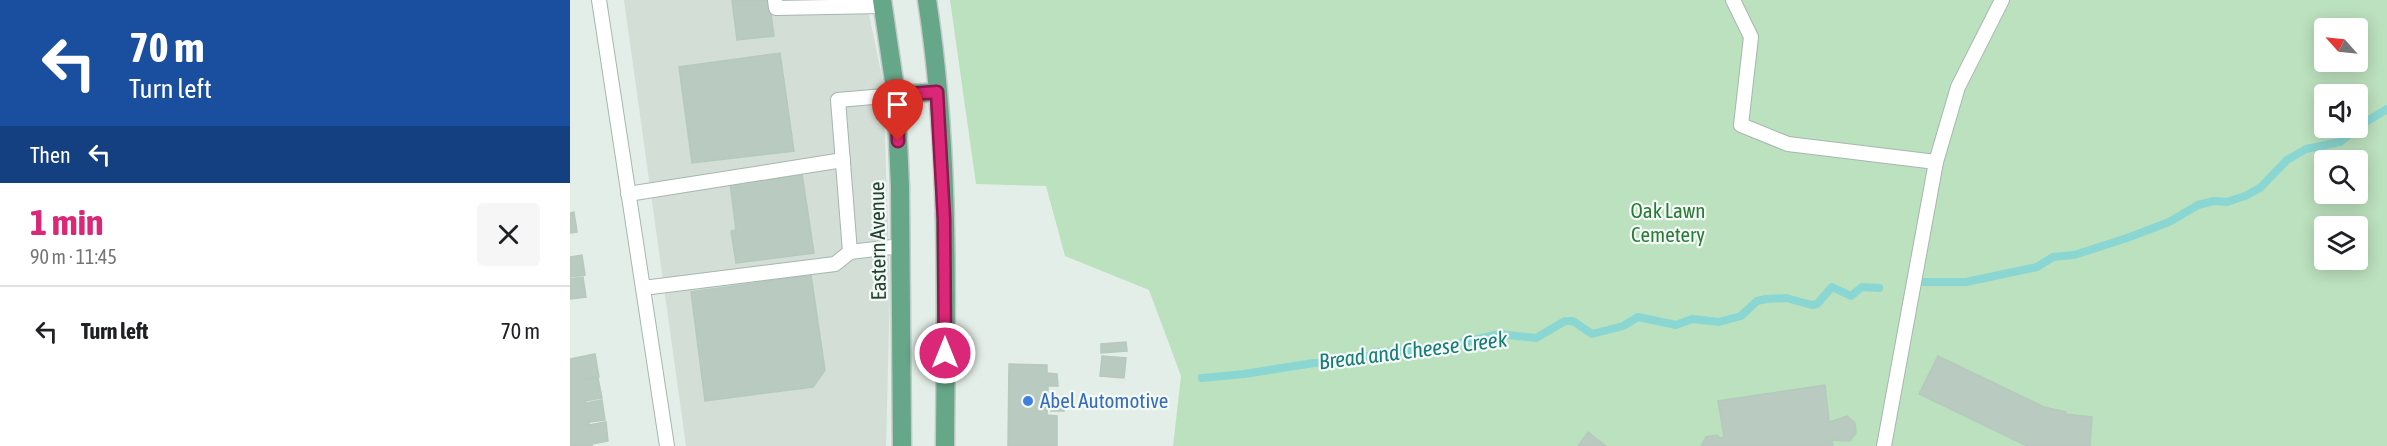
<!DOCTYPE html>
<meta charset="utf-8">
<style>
:root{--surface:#fff;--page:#f6f6f6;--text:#202124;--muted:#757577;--line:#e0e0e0;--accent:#db2777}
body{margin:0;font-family:"Asap Condensed",sans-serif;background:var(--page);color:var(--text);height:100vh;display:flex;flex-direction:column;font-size:22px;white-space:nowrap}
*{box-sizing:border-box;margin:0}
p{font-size:20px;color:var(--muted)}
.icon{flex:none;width:33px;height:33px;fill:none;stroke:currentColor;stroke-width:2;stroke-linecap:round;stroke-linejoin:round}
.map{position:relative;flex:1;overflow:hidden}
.panel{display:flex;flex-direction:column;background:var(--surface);width:570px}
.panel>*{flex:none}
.hud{background:#1a4fa0;color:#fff;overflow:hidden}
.needle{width:39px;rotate:297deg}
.tools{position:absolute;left:1744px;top:18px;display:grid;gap:12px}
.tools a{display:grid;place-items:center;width:54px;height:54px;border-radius:6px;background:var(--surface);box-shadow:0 3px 15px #0003;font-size:30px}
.pin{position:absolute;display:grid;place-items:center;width:51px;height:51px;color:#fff;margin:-62px -26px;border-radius:50% 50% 50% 0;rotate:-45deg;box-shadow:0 0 6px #0007}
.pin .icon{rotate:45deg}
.me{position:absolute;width:66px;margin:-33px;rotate:0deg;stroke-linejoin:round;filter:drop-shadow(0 0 4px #0008)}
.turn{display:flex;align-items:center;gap:21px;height:126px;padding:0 30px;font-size:27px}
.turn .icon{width:78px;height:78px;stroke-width:2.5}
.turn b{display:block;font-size:42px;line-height:51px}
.then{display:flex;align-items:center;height:57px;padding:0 30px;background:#0003;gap:12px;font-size:22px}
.round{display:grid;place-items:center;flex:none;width:63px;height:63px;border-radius:6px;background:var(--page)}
.head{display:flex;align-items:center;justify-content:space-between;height:102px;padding:0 30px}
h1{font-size:36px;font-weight:700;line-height:45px;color:var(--accent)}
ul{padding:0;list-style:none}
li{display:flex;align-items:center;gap:18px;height:90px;padding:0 30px;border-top:2px solid var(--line)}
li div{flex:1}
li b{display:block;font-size:22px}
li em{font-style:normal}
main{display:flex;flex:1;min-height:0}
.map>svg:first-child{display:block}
.built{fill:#d2ded6}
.green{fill:#bce1be;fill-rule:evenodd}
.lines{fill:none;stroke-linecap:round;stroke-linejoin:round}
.stream{stroke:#8ad6d2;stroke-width:8}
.building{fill:#b9cac0;stroke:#b6c9bd;stroke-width:1.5}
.service-casing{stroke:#a6b7ae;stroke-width:16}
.primary-casing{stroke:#c1cac6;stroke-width:21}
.service{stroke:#fff;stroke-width:14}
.primary{stroke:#66a689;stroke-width:18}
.route-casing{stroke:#8e194d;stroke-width:15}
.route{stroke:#db2777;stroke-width:10}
.shop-dot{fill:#3f7fe0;stroke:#f5faf7;stroke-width:2}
.labels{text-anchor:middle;stroke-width:4.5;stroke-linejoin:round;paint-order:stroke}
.park-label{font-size:21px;fill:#297b38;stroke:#f5faf7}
.street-label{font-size:21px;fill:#224233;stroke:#f5faf7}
.shop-label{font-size:21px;fill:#366cbe;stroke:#f5faf7;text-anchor:start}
.water-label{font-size:22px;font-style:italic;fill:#187c79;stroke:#f5faf7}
</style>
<main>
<section class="panel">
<div class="hud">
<div class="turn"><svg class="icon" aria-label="left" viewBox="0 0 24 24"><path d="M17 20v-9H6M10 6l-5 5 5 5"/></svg><div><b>70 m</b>Turn left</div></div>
<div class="then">Then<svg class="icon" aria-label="left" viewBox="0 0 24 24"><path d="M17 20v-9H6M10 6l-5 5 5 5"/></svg></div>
</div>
<div class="head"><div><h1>1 min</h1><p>90 m · 11:45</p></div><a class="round"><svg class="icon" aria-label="close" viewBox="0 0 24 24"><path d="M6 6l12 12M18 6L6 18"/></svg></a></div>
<ul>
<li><svg class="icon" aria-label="left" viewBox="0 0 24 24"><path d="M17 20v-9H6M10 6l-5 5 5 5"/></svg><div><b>Turn left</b></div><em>70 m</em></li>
</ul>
</section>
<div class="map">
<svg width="1817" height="446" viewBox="0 0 1817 446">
<rect width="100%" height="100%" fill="#e4eee8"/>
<path class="built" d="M54 0H296L313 81 320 287 316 446H116Z"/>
<path class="green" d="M380 0H1817V446H603L611 376 579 290 495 256 476 186 406 184ZM1755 28H1788V62H1755ZM1755 94H1788V128H1755ZM1755 160H1788V194H1755ZM1755 226H1788V260H1755Z"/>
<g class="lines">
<g class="stream">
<path d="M1354 282H1396L1467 267 1483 257 1504 255 1557 238 1599 222 1628 205 1644 201 1657 202 1675 196 1690 188 1717 160 1736 149 1770 142 1794 123 1817 109"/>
<path d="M632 378 674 374 744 363 787 362 806 352 861 350 929 334 966 338 995 321H1003L1022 334 1053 326 1068 317 1106 325 1122 319 1149 322 1171 316 1187 301 1196 299 1216 298 1242 305 1247 304 1262 287 1281 296 1292 287 1309 288"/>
</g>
</g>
<g class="building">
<path d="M162 0H199L204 36 167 40Z"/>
<path d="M210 53 224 151 122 163 109 67Z"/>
<path d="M232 174 244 253 166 263 161 231 166 230 160 183Z"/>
<path d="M4 212 7 232 0 233V213Z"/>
<path d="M12 255 15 275 0 277V257Z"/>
<path d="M241 275 255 370 243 387 135 401 121 292Z"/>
<path d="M13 277 16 297 0 299V279Z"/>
<path d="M556 342 557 351 531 353V344Z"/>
<path d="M25 354 29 377 12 379 28 378 32 398 15 401 16 403 32 400 35 420 19 422V425L36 422 38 441 22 444V446H0V359Z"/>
<path d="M532 356 556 358 554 378 530 376Z"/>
<path d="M1368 356 1474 407 1496 412 1495 414 1522 417 1520 446H1457L1349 394Z"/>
<path d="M439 364 477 365V373L487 374 488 386H478L477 415 487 416V446H438Z"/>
<path d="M1255 385 1259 422 1277 416 1285 423 1286 433 1280 441 1262 440 1263 446H1131L1136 437 1147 435 1150 438 1154 437 1148 401Z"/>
<rect x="481" y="398" width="13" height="13"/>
<path d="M1018 432 1036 446H1008Z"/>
</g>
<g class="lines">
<g class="service-casing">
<g id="service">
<path d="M29 0 97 446"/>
<path d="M205 0 206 8 313 6"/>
<path d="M1163 0 1181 37 1171 125 1218 144 1366 162 1314 446"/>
<path d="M326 95 268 100 280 252 331 246"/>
<path d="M1366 162 1388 87 1432 0"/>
<path d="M58 194 273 160"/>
<path d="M73 288 265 264 280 252"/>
</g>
</g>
<g class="primary-casing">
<g id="primary">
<path d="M312 0 326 95 330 186 332 446"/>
<path d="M357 0C380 147 376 298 375 446"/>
<path d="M326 95 367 92"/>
</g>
</g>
<use href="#service" class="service"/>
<use href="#primary" class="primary"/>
</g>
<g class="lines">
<g class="route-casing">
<path id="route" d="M328 141 326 95 367 92 374 219 375 353"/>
</g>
<use href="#route" class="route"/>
</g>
<circle class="shop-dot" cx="458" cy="401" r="6"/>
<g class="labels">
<g class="park-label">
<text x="1098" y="218">Oak Lawn<tspan x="1098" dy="24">Cemetery</tspan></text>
</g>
<g class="street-label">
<text transform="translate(308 241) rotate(-91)" y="7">Eastern Avenue</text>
</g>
<g class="shop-label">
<text x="470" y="408">Abel Automotive</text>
</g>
<g class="water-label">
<text transform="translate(843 350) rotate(-7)" y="8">Bread and Cheese Creek</text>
</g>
</g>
</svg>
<div class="tools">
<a><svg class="needle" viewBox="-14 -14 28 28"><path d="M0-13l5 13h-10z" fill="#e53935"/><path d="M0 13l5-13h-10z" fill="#757577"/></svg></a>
<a><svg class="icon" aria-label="sound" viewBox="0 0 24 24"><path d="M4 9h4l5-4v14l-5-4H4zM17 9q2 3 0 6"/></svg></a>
<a><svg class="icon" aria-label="search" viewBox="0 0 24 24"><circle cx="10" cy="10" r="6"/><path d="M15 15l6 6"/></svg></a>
<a><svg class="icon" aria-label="layers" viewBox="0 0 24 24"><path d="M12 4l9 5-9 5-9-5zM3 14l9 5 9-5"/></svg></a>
</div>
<div class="pin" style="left:328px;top:141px;background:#d93025"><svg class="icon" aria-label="arrive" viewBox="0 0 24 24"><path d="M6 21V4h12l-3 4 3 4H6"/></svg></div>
<svg class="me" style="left:375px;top:353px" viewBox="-20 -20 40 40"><circle r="17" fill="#db2777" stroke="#fff" stroke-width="3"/><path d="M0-11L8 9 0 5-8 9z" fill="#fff"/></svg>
</div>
</main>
